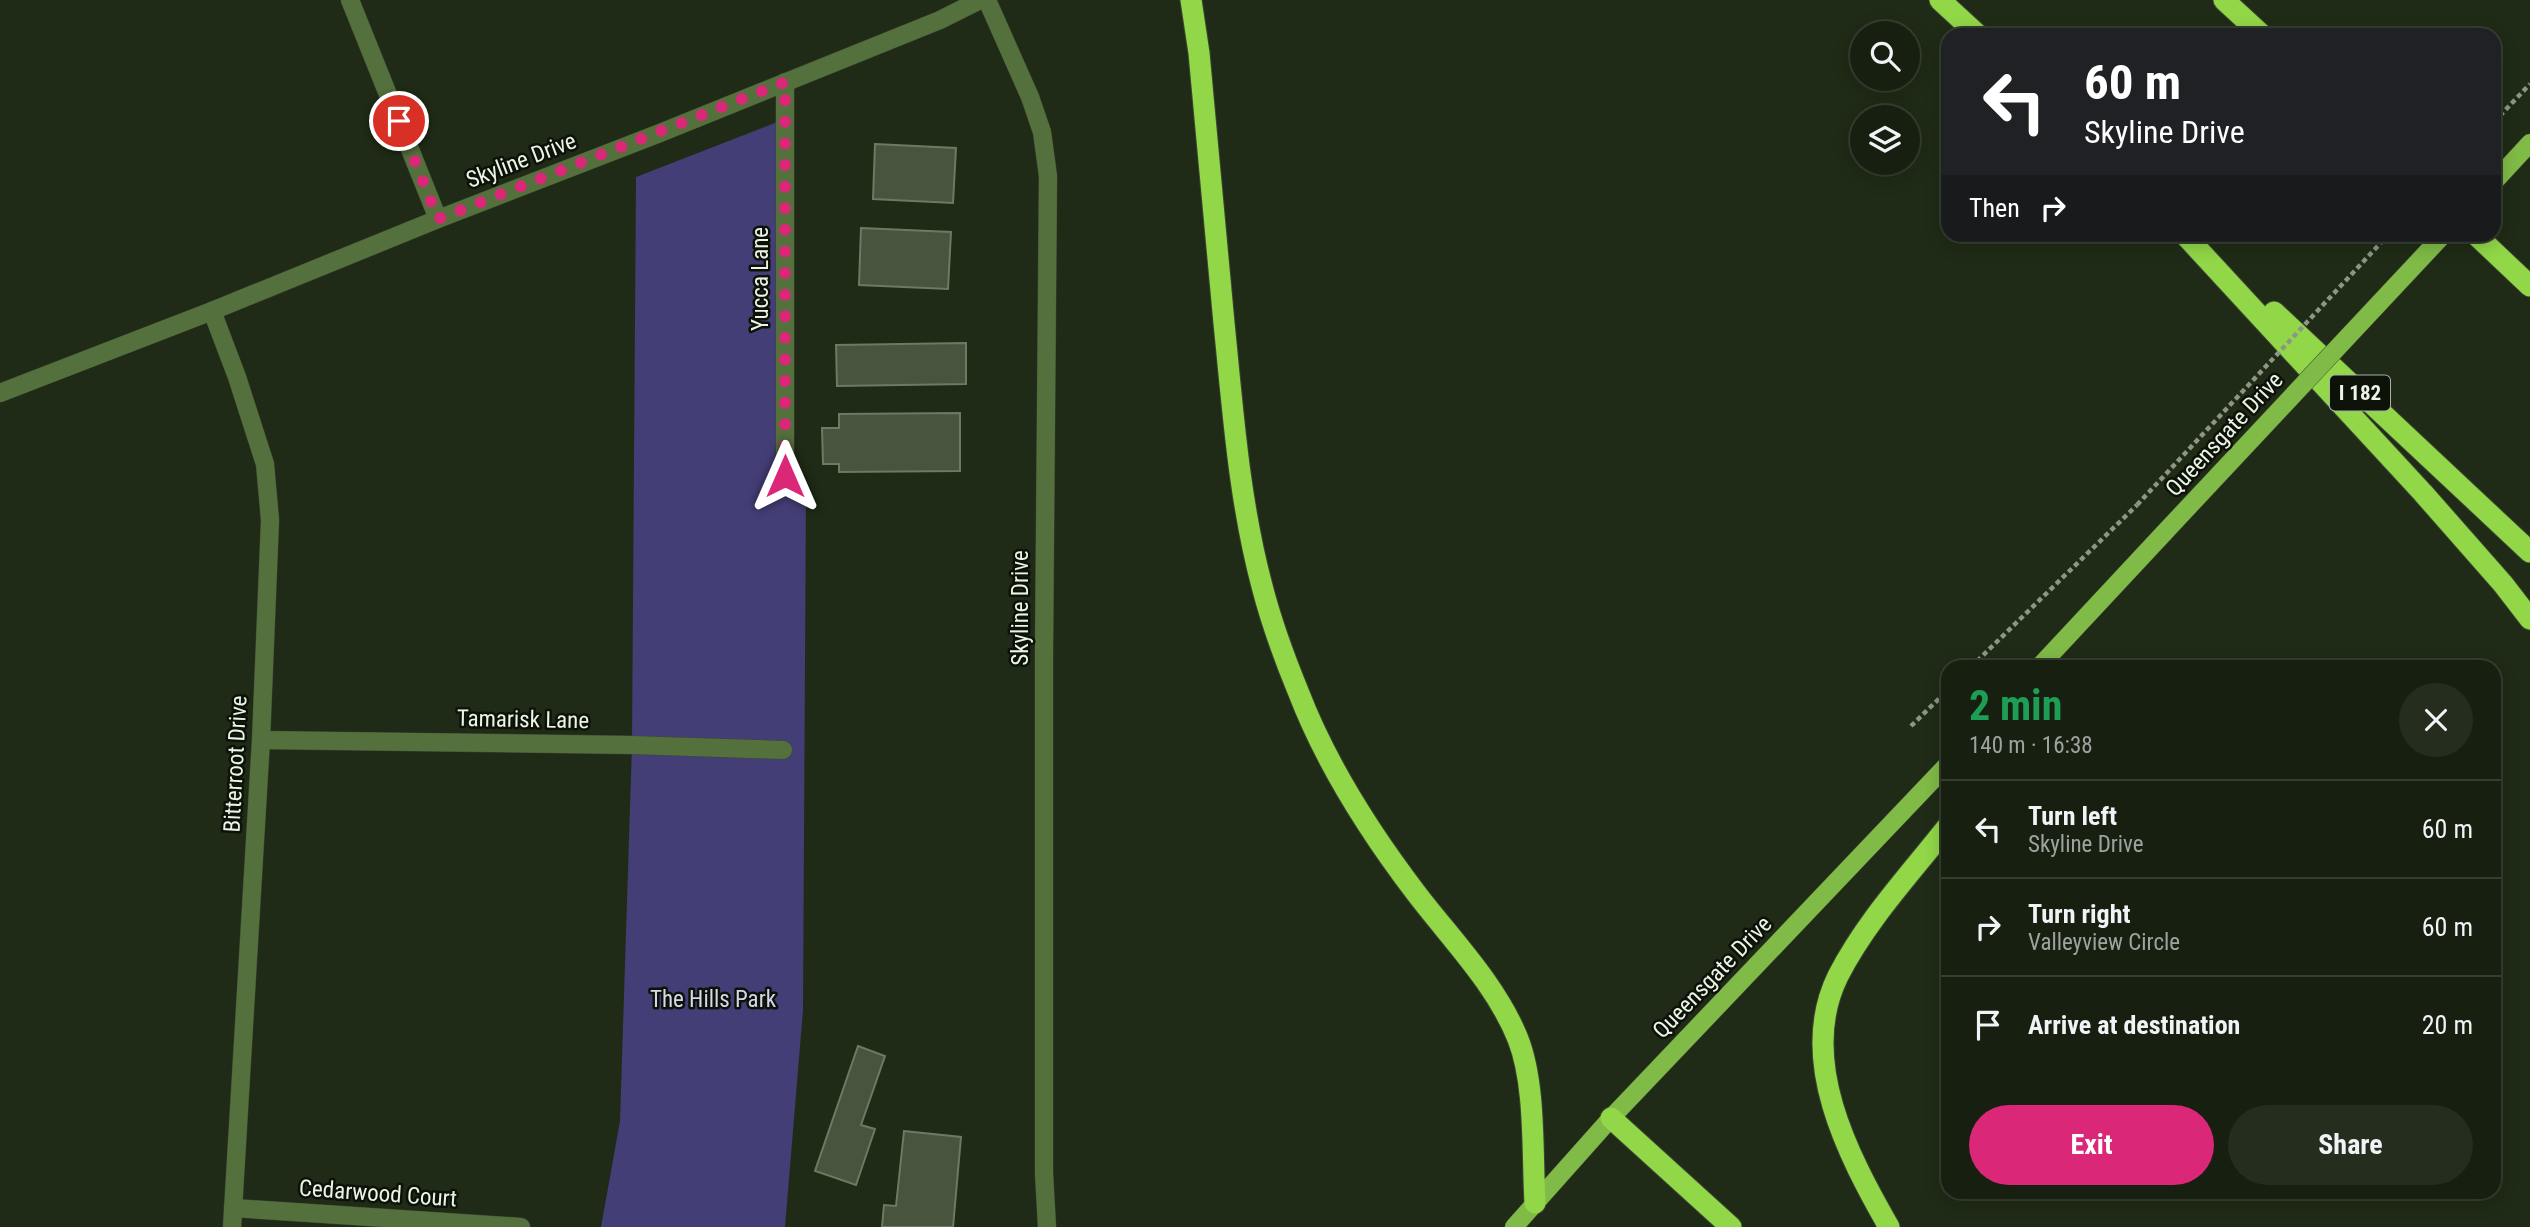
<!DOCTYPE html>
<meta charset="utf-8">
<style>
:root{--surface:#172010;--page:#242d1e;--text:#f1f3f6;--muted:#9ea39f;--line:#363e30;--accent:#db2777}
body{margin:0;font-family:"Roboto Condensed",sans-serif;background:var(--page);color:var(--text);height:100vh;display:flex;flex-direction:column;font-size:26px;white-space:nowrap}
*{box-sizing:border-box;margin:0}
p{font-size:23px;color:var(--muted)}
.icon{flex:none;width:38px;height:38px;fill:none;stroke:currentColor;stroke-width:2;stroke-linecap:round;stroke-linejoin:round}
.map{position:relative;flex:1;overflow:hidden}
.sheet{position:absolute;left:1941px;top:660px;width:560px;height:539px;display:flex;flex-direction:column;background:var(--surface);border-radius:21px;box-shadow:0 4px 18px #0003,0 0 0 2px var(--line)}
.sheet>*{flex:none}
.banner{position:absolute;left:1941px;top:28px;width:560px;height:214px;border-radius:21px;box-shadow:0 4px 18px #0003,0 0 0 2px var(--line);background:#202124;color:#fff;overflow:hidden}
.buttons{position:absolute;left:1850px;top:21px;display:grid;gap:14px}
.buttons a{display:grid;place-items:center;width:70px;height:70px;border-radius:50%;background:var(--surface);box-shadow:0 4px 18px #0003,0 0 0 2px var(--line);font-size:35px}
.pin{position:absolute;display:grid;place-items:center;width:60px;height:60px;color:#fff;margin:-30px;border:4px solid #fff;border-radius:50%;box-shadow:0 2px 7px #0007}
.me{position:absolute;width:77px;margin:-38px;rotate:0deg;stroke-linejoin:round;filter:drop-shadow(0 0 5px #0008)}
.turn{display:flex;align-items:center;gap:24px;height:147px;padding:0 28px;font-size:32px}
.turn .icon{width:91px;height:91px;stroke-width:2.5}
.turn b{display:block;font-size:49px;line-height:60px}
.then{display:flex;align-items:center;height:66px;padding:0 28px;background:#0003;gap:14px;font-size:26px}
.round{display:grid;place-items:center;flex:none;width:74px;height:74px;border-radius:37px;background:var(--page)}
.headline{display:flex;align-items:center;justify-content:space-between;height:119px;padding:0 28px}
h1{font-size:42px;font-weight:700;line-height:52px;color:#1e9e55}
.button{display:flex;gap:14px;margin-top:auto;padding:14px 28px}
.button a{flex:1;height:80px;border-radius:42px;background:var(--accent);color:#fff;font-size:28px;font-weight:700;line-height:80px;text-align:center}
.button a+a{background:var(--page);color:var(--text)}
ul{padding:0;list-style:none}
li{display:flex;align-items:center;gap:21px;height:98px;padding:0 28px;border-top:2px solid var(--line)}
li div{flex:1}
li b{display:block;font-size:26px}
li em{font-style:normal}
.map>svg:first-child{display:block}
.green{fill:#443e76}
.building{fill:#48553e;stroke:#6c7a62;stroke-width:2}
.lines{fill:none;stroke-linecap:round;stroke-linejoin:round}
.lane-casing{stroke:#3c4733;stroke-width:19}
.street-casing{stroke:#3c4733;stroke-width:19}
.primary-casing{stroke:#3c4733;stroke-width:19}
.highway-casing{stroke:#3c4733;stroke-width:23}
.path{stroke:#8c9685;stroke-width:4.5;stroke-dasharray:5 3.5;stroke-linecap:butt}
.lane{stroke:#54703c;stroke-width:18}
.street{stroke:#54703c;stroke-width:18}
.primary{stroke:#80ba47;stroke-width:18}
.highway{stroke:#91d748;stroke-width:21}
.primary-bridge-casing{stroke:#3c4733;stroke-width:19;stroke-linecap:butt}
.path-bridge{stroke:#8c9685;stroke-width:4.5;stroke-dasharray:5 3.5;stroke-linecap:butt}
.primary-bridge{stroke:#80ba47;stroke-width:18}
.route{stroke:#db2777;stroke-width:12;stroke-dasharray:0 21.6}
.labels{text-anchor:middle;stroke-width:5;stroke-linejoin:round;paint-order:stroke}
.shield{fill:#0c1208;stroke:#a9b0a4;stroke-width:2}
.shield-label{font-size:21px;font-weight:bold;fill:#ecf4e7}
.street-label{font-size:23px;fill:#ecf4e7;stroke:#0c1208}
.park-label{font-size:23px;fill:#d6d6ed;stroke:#0c1208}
</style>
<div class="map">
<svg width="2530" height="1227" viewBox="0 0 2530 1227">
<rect width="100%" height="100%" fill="#1f2b16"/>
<path class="green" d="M785 119V475L806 490 803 1010 785 1227H601L620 1121 632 745 636 177Z"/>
<g class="building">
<path d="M875 144 956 148 953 203 873 199Z"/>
<path d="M861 228 951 232 948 289 859 285Z"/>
<path d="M966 343V384L837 386 836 345Z"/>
<path d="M960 413V471L839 472V464H823L822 428H839V414Z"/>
<path d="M858 1046 885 1056 861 1125 875 1129 856 1185 815 1171Z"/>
<path d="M904 1131 961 1137 953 1227H882L884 1205 896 1206Z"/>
</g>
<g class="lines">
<g class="lane-casing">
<path id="lane" d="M785 476V82"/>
</g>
<g class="street-casing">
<g id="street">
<path d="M350 0 438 219"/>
<path d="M987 0 1030 97 1042 132 1048 176 1044 653V1173L1047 1227"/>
<path d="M212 311 237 377 265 464 270 520 261 740 232 1227"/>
<path d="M0 393 212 311 438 219 660 133 940 20 980 0"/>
<path d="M261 740 632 745 783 750"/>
<path d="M233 1208 521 1227"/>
</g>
</g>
<g class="primary-casing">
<g id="primary">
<path d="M2494 182 2530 143"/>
<path d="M2039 667 2164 533"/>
<path d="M1514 1227 1611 1118 1948 764"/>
</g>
</g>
<g class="highway-casing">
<g id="highway">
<path d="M1191 0 1199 53C1208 143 1216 233 1224 323 1233 411 1239 500 1262 586 1271 621 1284 657 1298 691 1326 764 1368 830 1416 893 1451 939 1496 984 1518 1039 1536 1085 1532 1153 1535 1203"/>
<path d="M1940 0 1978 35"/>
<path d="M2224 0 2262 35"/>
<path d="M2184 234 2423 493 2503 584 2530 619"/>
<path d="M2475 234 2530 286"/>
<path d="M2274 312 2530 552"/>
<path d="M1611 1118 1731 1227"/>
<path d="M1889 1227C1848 1155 1797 1059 1838 976 1866 921 1910 874 1948 826"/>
</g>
</g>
<g class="path">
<path d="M2494 122 2530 84"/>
<path d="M1971 667 2137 505"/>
<path d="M1911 726 1948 690"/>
</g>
<use href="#lane" class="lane"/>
<use href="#street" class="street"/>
<use href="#primary" class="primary"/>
<use href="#highway" class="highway"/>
<g class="primary-bridge-casing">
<path id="primary-bridge" d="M2164 533 2444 234"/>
</g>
<path class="path-bridge" d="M2137 505 2389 234"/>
<use href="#primary-bridge" class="primary-bridge"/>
</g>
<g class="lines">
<path class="route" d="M399 121 438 219 785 82V476"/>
</g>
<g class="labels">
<rect class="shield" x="2330" y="375.5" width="60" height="35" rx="5"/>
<g class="shield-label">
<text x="2360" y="400">I 182</text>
</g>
<g class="street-label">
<text transform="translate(521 160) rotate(-21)" y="8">Skyline Drive</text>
<text transform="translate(760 279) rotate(-90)" y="8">Yucca Lane</text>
<text transform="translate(2224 434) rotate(-47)" y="8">Queensgate Drive</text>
<text transform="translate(1020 608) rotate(-90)" y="8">Skyline Drive</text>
<text transform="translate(523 719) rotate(1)" y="8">Tamarisk Lane</text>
<text transform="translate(235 764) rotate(-87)" y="8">Bitterroot Drive</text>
<text transform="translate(1712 977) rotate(-46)" y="8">Queensgate Drive</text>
<text transform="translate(378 1193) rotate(4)" y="8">Cedarwood Court</text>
</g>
<g class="park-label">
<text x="713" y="1007">The Hills Park</text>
</g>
</g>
</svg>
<div class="buttons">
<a><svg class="icon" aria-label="search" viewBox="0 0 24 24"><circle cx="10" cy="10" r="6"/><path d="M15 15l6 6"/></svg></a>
<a><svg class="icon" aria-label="layers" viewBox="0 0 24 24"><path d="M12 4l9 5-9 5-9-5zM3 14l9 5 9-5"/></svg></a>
</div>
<div class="pin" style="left:399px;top:121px;background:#d93025"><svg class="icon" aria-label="arrive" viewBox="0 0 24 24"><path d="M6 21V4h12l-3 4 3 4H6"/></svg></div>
<svg class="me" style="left:785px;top:476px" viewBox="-20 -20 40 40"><path d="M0-17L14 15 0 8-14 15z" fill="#db2777" stroke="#fff" stroke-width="4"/></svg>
<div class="banner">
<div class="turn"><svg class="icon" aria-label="left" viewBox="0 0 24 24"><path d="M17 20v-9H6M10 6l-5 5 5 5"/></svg><div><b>60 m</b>Skyline Drive</div></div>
<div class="then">Then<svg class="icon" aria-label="right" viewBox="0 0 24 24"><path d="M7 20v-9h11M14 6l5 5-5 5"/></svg></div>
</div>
<section class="sheet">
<div class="headline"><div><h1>2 min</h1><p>140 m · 16:38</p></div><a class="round"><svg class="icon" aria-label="close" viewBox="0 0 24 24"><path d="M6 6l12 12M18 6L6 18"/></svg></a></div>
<ul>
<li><svg class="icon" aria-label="left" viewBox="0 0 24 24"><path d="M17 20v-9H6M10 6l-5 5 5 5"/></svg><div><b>Turn left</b><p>Skyline Drive</p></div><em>60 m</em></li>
<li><svg class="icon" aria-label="right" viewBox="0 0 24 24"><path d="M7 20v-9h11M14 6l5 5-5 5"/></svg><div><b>Turn right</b><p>Valleyview Circle</p></div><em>60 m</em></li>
<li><svg class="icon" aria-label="arrive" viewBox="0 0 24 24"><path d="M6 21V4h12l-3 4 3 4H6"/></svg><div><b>Arrive at destination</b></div><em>20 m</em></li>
</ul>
<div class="button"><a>Exit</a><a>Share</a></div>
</section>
</div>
